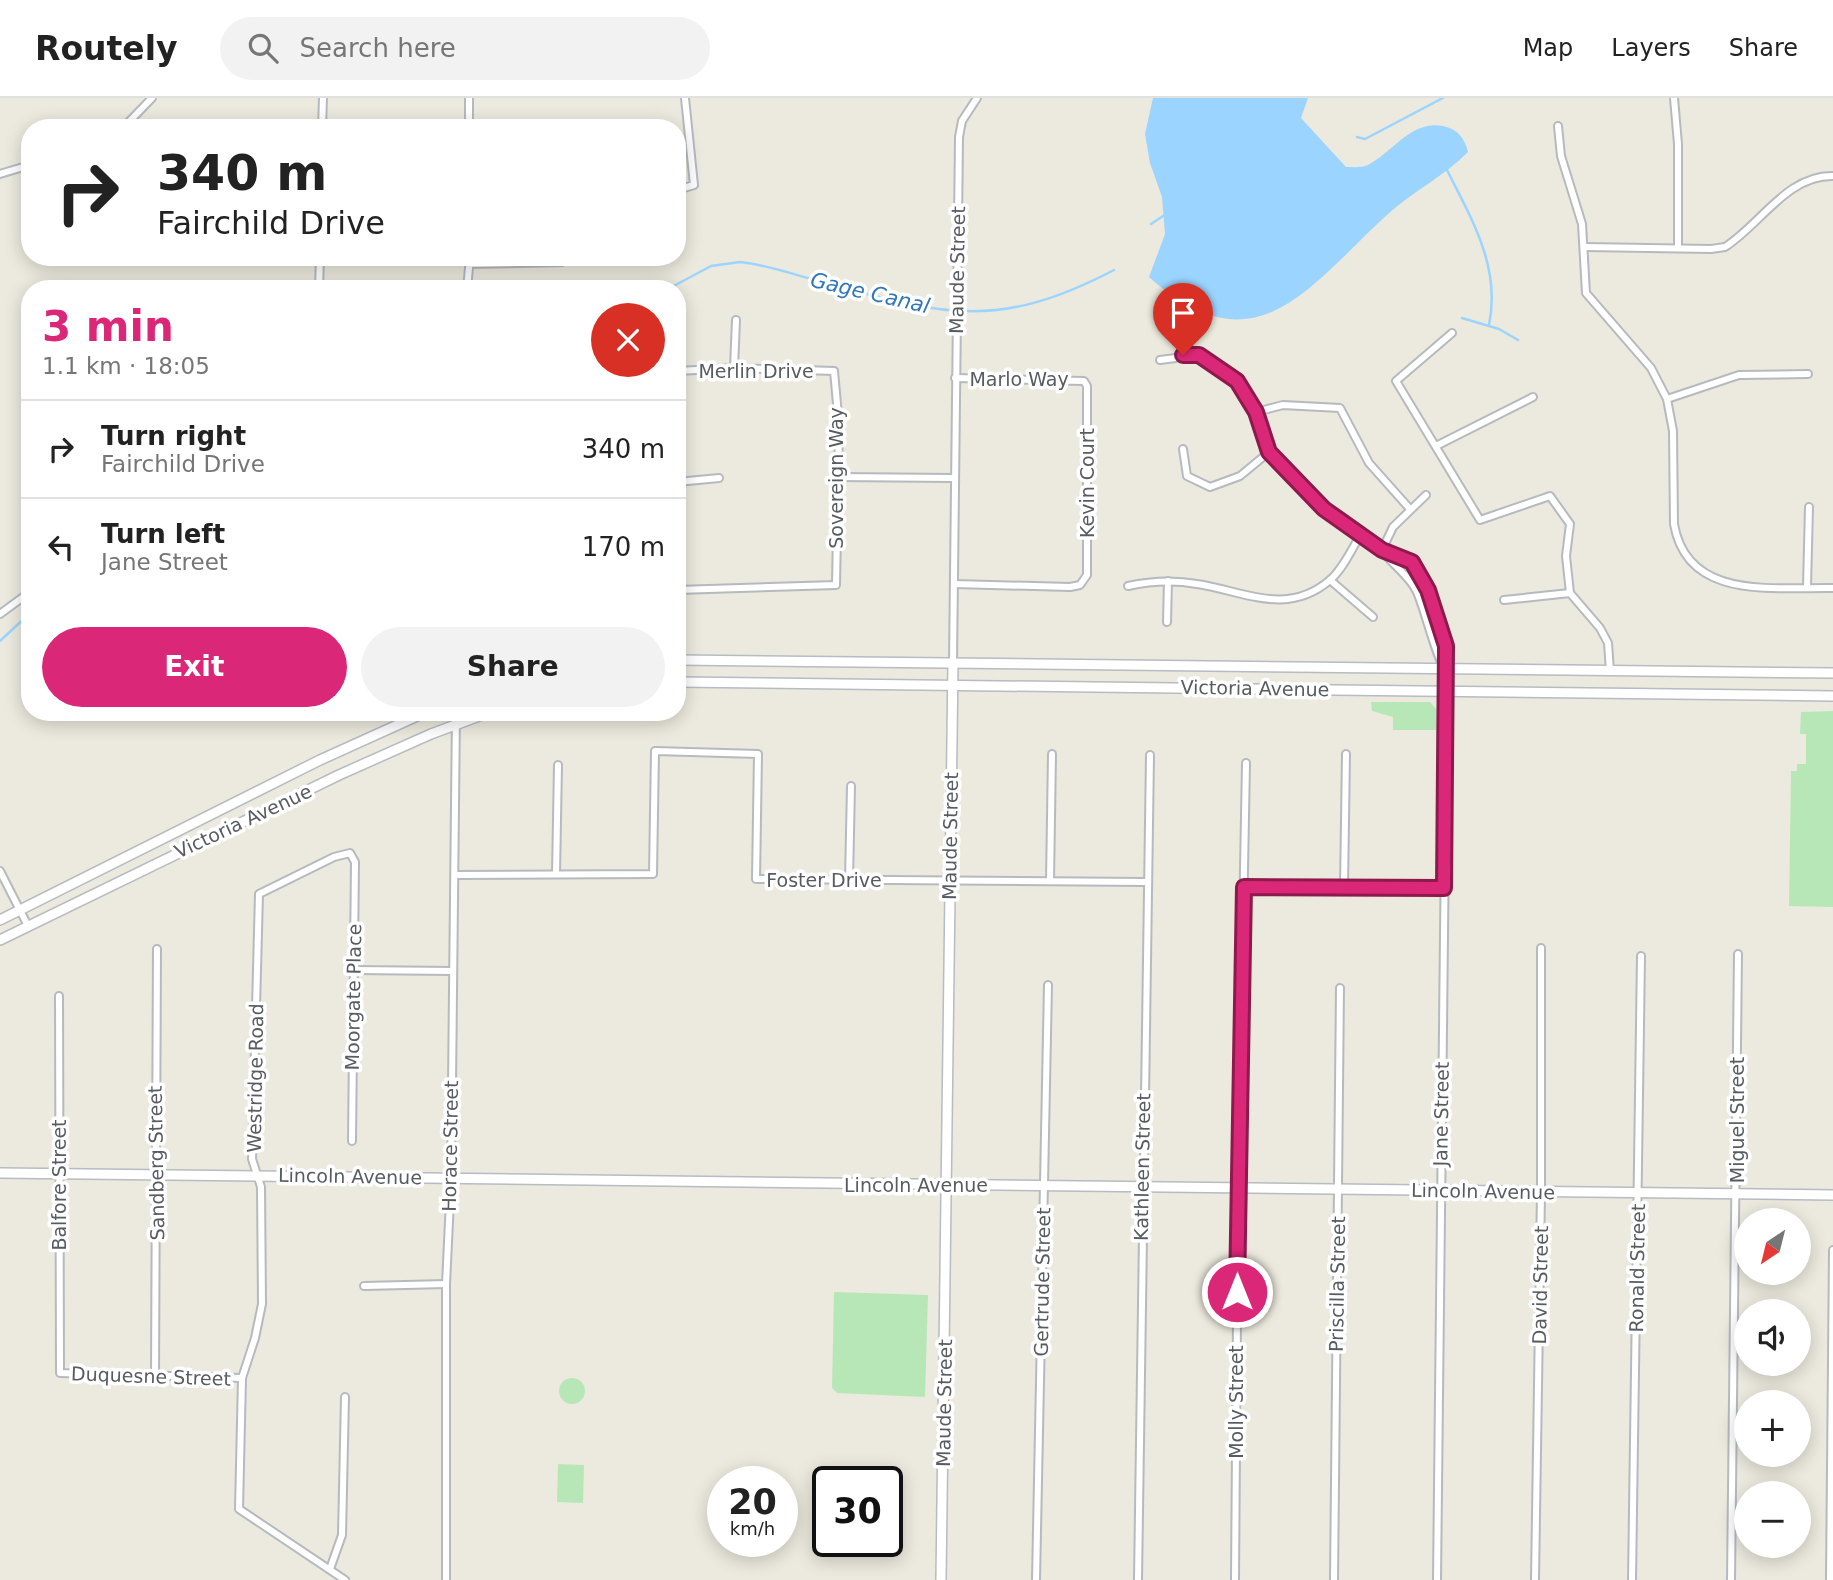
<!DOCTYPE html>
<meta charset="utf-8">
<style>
:root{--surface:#fff;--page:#f2f2f2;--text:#222;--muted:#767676;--line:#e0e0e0;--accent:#db2777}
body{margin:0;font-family:"DejaVu Sans",sans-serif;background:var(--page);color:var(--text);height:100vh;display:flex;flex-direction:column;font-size:26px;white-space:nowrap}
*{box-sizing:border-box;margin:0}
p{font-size:23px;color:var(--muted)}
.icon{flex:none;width:38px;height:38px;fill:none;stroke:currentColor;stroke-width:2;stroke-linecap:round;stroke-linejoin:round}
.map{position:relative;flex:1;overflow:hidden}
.side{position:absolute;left:21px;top:182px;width:665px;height:441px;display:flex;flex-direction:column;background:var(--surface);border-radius:28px;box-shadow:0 4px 18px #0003}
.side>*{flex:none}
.guide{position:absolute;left:21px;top:21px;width:665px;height:147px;border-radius:28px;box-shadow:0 4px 18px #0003;background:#fff;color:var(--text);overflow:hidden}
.needle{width:46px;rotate:215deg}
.tools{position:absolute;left:1734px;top:1110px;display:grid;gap:14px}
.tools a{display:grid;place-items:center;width:77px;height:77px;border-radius:50%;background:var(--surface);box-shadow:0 4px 18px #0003;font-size:35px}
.speed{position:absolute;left:707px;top:1368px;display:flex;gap:14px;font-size:35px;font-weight:700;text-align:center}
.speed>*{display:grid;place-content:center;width:91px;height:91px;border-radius:50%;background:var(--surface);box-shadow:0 4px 18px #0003;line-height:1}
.speed small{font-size:18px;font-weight:400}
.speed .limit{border:4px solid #111;border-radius:10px;background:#fff;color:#111}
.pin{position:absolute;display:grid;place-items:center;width:60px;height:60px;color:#fff;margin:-72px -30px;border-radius:50% 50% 50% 0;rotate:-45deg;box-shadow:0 0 7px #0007}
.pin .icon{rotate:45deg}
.me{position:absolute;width:77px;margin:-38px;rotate:0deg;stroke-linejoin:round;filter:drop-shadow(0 0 5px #0008)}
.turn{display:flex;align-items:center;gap:24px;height:147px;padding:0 21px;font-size:32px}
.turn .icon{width:91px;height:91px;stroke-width:2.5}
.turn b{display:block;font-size:49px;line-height:60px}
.round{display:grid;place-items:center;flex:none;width:74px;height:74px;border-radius:37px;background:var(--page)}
.summary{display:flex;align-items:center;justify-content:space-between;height:119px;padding:0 21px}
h1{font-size:42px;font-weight:600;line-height:52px;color:var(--accent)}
.button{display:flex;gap:14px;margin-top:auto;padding:14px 21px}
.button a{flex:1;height:80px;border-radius:42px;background:var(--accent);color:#fff;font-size:28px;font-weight:600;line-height:80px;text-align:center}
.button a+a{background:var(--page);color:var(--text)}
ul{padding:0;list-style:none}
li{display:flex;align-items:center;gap:21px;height:98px;padding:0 21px;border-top:2px solid var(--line)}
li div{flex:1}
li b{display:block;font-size:26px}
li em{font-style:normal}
header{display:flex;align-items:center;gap:42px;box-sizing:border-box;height:98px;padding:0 35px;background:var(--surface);border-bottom:2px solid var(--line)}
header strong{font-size:33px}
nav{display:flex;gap:38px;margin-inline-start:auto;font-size:24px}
.search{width:490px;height:63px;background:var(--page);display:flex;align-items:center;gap:18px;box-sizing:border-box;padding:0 24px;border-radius:38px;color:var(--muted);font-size:26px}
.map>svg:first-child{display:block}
.green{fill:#b8e7b7}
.water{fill:#9bd5ff}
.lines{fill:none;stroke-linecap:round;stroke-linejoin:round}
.stream{stroke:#9bd5ff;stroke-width:2.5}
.street-casing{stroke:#b6babf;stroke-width:10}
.secondary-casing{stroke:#b7bbc2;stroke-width:12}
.street{stroke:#fff;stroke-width:6}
.secondary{stroke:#fff;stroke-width:9}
.route-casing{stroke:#8e194d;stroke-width:18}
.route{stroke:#db2777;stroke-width:12}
.labels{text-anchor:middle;stroke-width:7;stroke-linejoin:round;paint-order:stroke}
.street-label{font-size:19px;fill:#575c61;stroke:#fff}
.water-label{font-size:21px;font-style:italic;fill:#3176b8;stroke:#fff}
</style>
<header>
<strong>Routely</strong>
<div class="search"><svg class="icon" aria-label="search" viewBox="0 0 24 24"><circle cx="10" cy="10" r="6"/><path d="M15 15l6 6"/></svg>Search here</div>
<nav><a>Map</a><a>Layers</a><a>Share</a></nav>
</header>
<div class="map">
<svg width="1833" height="1482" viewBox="0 0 1833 1482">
<rect width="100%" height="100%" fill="#ece9de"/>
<g class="green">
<path d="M1371 604H1430L1436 611V632H1393V619L1372 613Z"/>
<path d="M1833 613V809L1789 808 1791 673H1797V666H1806V636H1800L1801 614Z"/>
<path d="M834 1194 928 1197 925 1299 837 1295 832 1290Z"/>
<circle cx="572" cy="1293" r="13"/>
<path d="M558 1366 584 1367 583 1405 557 1404Z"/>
</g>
<path class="water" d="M1153 0H1308L1301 20 1346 69C1353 69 1362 70 1368 67 1393 54 1411 22 1443 28 1458 31 1465 41 1468 54 1445 78 1413 93 1388 116 1309 188 1256 275 1149 179L1165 136 1162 99 1150 65 1145 36Z"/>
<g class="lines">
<g class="stream">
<path d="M1357 39 1365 41 1443 0"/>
<path d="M1447 72C1472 122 1501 169 1489 227"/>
<path d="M1151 126 1166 116"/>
<path d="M668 191 711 168 740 164C768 167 795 177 822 184 944 217 997 233 1114 172"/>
<path d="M1462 220 1499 231 1518 242"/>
<path d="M0 543 30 515"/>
</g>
<g class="street-casing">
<g id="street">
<path d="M469 0V30"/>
<path d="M1674 0 1678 46V150"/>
<path d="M1558 28 1561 58 1582 126 1586 195 1651 270 1667 301 1673 333 1674 426C1687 503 1774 489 1833 490"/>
<path d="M123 30 152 0"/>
<path d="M322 30 323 0"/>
<path d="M0 76 30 67"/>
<path d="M677 92 694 87 685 0"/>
<path d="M1585 149 1711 151 1725 149C1761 126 1787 77 1833 78"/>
<path d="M470 166 562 164 567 159"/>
<path d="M319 191 320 159"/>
<path d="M467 191 470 159"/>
<path d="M1452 235 1396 283 1480 422 1550 398 1570 426 1566 458 1570 495 1600 530 1608 545 1610 573"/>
<path d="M1160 262 1199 257 1237 283 1256 314 1269 354 1323 411 1382 452 1412 464 1428 492 1443 532 1447 562 1437 1482"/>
<path d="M734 270 736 222"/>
<path d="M677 273 734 270 834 273 839 328 836 487 677 492"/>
<path d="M1667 301 1739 277 1808 276"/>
<path d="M1256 314 1283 307 1340 310 1369 365 1410 411"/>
<path d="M1436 348 1533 299"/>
<path d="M1183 351 1187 378 1210 389 1240 378 1269 354"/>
<path d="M837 379 954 380"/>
<path d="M677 384 719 380"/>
<path d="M1382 452C1392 467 1409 477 1417 494 1425 512 1436 560 1445 571"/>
<path d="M1382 452 1393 429 1426 397"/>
<path d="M1330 482 1373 519"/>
<path d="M954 486 1070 489 1080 487 1087 477V288L1084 283 955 280"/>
<path d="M1128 488C1151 483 1174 482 1197 486 1244 493 1287 519 1330 482 1343 471 1351 452 1360 438"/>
<path d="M1807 489 1809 409"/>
<path d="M1504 502 1570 495"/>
<path d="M0 516 30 494"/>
<path d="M1167 524 1168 483"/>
<path d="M953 565 959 39 962 23 977 0"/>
<path d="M0 773 28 828"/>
<path d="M556 776 558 667"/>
<path d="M455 777 653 776 655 653 758 656 756 781 1147 784"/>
<path d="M849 782 851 688"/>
<path d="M1050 783 1052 656"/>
<path d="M1244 789 1444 791"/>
<path d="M1344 789 1346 656"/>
<path d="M352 872 453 873"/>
<path d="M59 898 60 1275 242 1280"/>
<path d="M364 1188 446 1186"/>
<path d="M155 1278 157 851"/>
<path d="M330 1471 342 1437 345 1299"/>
<path d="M345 1482 239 1411 242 1280 255 1240 262 1206 261 1089 252 1061 259 796 334 759 350 755 355 764 352 1043"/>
<path d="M446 1482V1186L451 1081 456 614"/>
<path d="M1036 1482 1048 887"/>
<path d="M1138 1482 1150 657"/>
<path d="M1235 1482 1238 1090 1246 665"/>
<path d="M1334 1482 1340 890"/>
<path d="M1535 1482 1541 1094V850"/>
<path d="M1632 1482 1641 858"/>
<path d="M1731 1482 1738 856"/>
<path d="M1830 1482 1833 1152"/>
</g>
</g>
<g class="secondary-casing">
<g id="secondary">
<path d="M677 562 1833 575"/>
<path d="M677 584 1833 598"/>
<path d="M0 822 320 662 426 614"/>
<path d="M0 842 339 677 431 636 490 614"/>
<path d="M0 1075 1833 1097"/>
<path d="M941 1482 953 565"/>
</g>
</g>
<use href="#street" class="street"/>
<use href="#secondary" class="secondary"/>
</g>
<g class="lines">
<g class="route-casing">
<path id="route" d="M1183 257H1199L1237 283 1256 314 1269 354 1324 411 1382 452 1412 464 1428 492 1446 548 1444 790 1244 789 1237 1194"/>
</g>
<use href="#route" class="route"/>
</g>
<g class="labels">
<g class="street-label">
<text transform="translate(957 172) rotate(-89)" y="7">Maude Street</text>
<text x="756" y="280">Merlin Drive</text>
<text x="1019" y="288">Marlo Way</text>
<text transform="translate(836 380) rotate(-90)" y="7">Sovereign Way</text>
<text transform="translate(1087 385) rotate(-90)" y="7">Kevin Court</text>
<text transform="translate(1255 590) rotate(1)" y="7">Victoria Avenue</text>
<text transform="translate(243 723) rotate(-25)" y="7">Victoria Avenue</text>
<text transform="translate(950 738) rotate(-89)" y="7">Maude Street</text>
<text x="824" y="789">Foster Drive</text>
<text transform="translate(353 899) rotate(-89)" y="7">Moorgate Place</text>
<text transform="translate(255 980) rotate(-89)" y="7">Westridge Road</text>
<text transform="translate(1441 1016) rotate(-89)" y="7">Jane Street</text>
<text transform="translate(1737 1022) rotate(-90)" y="7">Miguel Street</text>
<text transform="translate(450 1048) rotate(-89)" y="7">Horace Street</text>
<text transform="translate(156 1065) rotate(-91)" y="7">Sandberg Street</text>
<text transform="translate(1142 1069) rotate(-89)" y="7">Kathleen Street</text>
<text transform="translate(350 1078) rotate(1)" y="7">Lincoln Avenue</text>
<text transform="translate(59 1087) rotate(-90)" y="7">Balfore Street</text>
<text x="916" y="1094">Lincoln Avenue</text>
<text transform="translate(1483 1093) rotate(1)" y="7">Lincoln Avenue</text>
<text transform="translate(1637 1170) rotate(-89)" y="7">Ronald Street</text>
<text transform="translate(1042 1184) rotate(-89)" y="7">Gertrude Street</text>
<text transform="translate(1337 1186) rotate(-89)" y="7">Priscilla Street</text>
<text transform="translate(1540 1187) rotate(-89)" y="7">David Street</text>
<text transform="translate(151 1278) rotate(2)" y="7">Duquesne Street</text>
<text transform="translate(1236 1304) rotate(-90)" y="7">Molly Street</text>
<text transform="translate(944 1305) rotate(-89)" y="7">Maude Street</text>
</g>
<g class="water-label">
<text transform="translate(870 195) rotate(13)" y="7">Gage Canal</text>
</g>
</g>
</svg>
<div class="tools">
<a><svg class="needle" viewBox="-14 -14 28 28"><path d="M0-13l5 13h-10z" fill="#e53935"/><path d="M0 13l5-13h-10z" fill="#767676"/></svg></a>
<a><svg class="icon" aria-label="sound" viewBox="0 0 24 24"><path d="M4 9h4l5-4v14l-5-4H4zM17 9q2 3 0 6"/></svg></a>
<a>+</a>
<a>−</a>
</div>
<div class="speed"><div>20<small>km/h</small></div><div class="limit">30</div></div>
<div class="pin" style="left:1183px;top:257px;background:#d93025"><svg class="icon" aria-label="arrive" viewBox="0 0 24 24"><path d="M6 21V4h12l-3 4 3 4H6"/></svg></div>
<svg class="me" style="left:1237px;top:1194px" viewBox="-20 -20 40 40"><circle r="17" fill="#db2777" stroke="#fff" stroke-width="3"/><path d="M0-11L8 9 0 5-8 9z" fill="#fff"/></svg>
<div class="guide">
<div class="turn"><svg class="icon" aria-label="right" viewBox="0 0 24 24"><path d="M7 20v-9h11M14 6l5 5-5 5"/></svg><div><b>340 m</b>Fairchild Drive</div></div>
</div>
<section class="side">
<div class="summary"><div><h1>3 min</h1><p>1.1 km · 18:05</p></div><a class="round" style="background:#d93025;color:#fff"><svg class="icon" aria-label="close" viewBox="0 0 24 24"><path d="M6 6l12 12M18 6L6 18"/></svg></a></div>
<ul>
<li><svg class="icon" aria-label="right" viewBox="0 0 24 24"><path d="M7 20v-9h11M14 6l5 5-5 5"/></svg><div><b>Turn right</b><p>Fairchild Drive</p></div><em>340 m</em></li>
<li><svg class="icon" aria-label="left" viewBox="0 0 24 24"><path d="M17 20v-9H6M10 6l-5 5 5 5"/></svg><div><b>Turn left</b><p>Jane Street</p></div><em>170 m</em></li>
</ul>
<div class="button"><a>Exit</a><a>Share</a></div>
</section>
</div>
